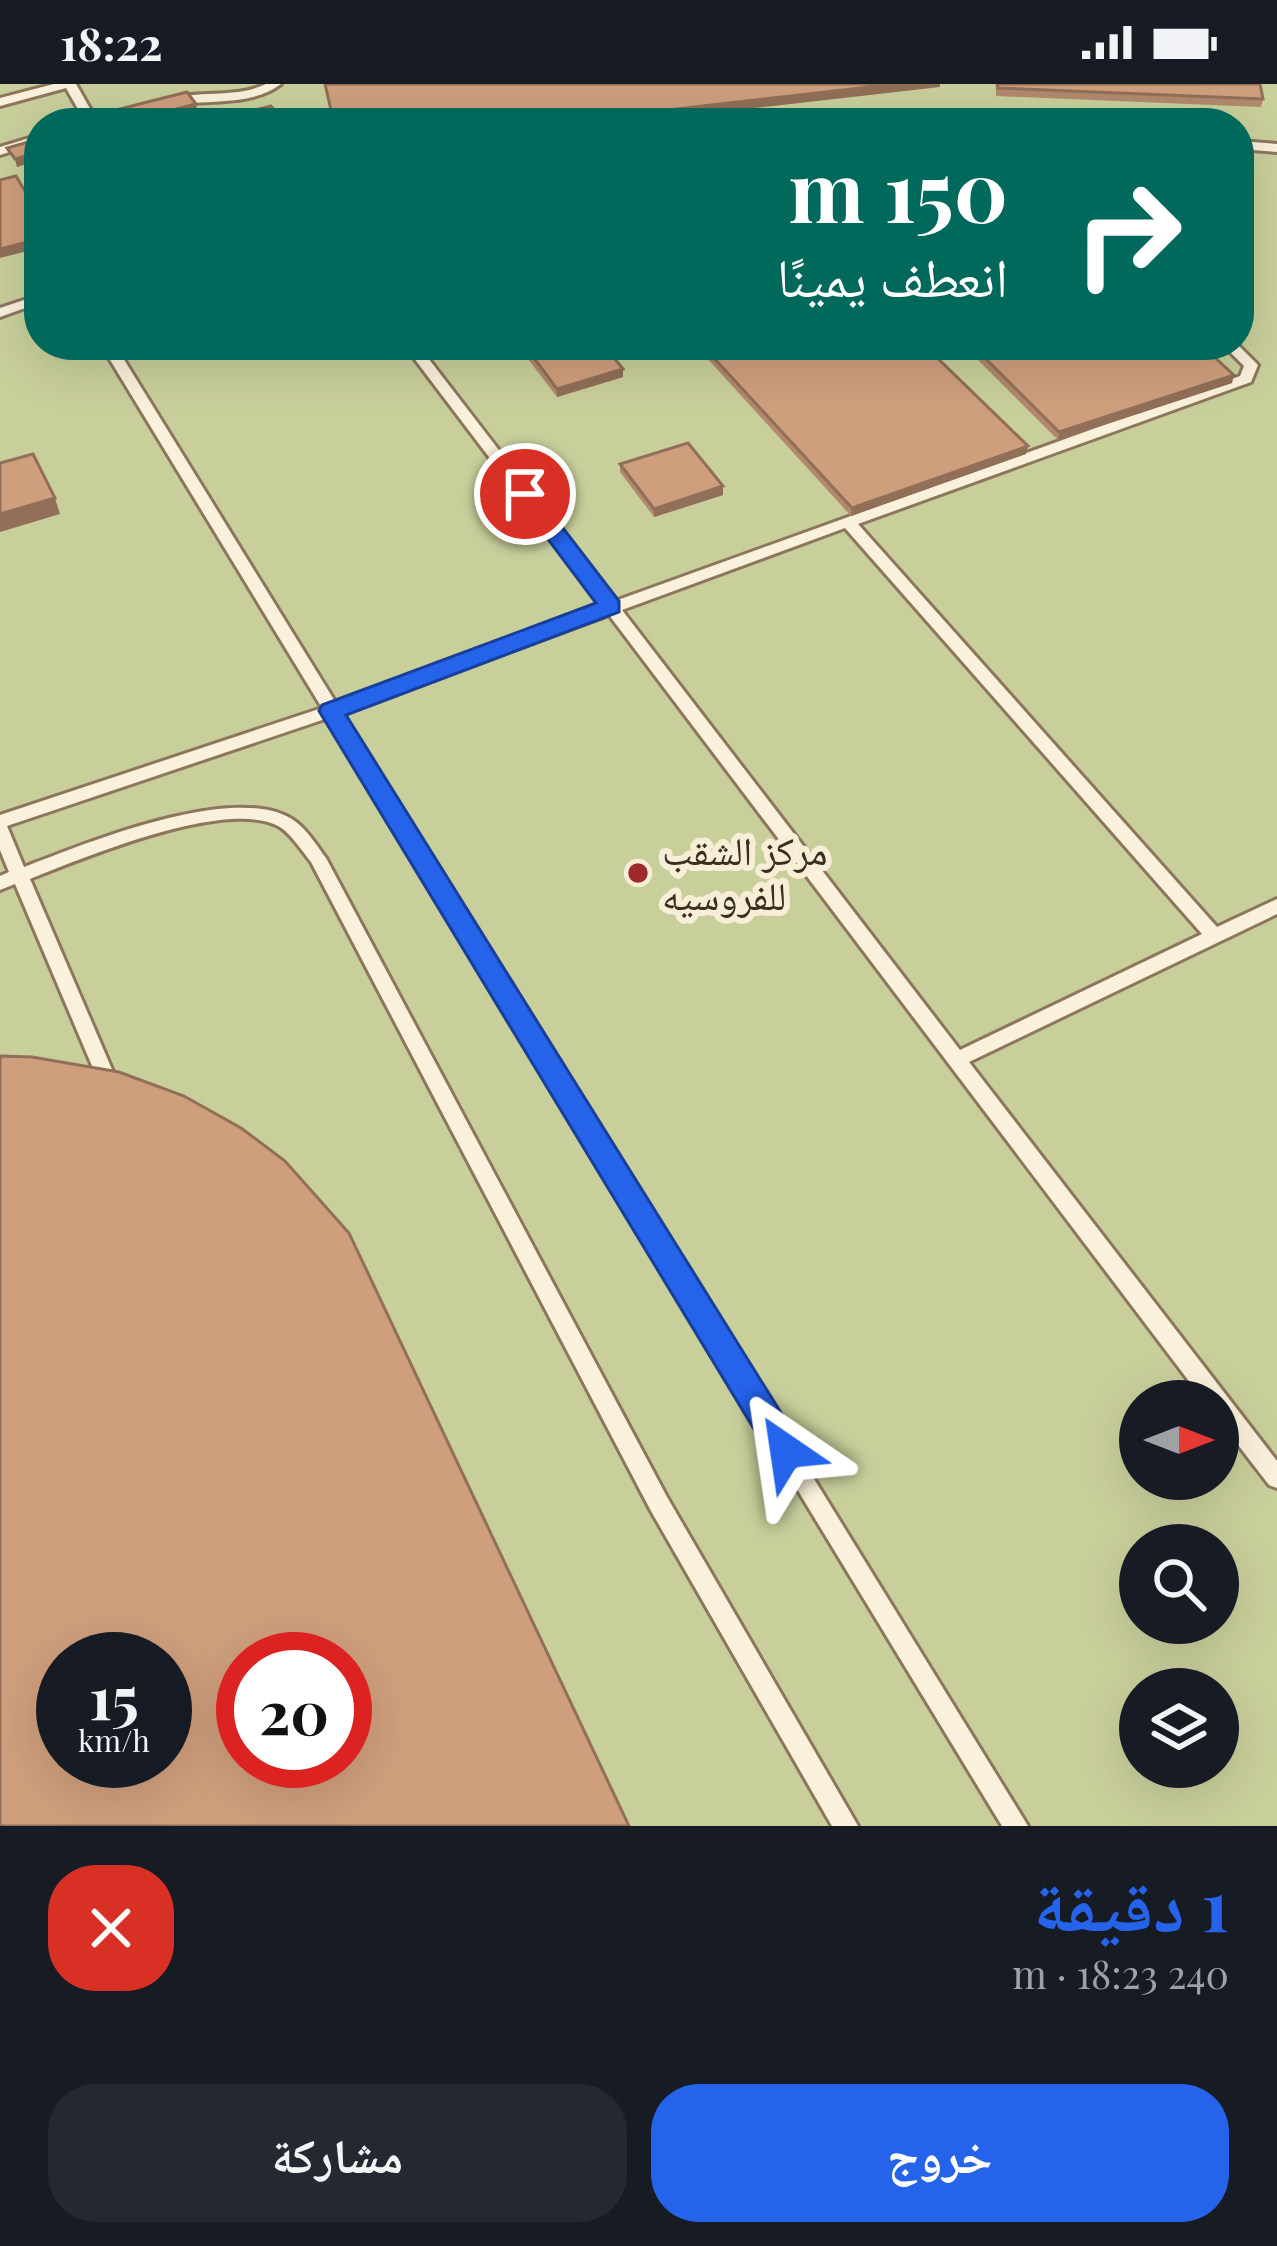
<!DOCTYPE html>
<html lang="ar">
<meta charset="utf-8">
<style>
:root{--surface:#171b24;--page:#242831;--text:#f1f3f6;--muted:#9ea1a6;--accent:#2563eb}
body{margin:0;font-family:"Playfair Display","Noto Naskh Arabic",serif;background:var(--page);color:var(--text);direction:rtl;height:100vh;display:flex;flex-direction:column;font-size:45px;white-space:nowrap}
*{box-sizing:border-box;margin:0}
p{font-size:39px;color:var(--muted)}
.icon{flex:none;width:66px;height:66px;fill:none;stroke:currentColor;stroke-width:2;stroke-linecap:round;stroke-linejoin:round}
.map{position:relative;height:1742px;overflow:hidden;direction:ltr}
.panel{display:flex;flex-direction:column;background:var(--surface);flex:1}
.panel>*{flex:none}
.banner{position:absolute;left:24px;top:24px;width:1230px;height:252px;border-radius:48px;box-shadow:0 12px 48px #0002;direction:rtl;background:#00695c;color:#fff;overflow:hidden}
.needle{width:78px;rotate:90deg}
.controls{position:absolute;left:1119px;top:1296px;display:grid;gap:24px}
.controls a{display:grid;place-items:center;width:120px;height:120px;border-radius:50%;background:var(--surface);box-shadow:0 12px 48px #0002;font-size:60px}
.speed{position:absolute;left:36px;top:1548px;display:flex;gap:24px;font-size:60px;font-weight:700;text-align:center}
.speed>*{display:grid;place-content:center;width:156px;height:156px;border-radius:50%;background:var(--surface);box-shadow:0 12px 48px #0002;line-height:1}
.speed small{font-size:30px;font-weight:400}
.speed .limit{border:18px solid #d22;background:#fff;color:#111}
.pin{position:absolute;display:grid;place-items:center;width:102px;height:102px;color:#fff;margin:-51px;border:6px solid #fff;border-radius:50%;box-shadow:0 3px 12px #0007}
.me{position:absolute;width:132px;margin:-66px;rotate:328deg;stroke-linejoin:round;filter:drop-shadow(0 0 9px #0008)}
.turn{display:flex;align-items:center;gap:42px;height:252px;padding:0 48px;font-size:54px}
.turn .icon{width:156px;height:156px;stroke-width:2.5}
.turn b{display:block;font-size:84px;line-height:102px}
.round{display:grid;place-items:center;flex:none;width:126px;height:126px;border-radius:48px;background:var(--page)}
.headline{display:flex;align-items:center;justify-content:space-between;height:204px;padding:0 48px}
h1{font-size:72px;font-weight:700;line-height:90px;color:var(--accent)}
.primary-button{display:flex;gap:24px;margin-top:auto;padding:24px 48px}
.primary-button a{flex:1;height:138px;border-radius:48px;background:var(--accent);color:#fff;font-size:48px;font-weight:700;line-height:138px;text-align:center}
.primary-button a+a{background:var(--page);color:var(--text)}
.status{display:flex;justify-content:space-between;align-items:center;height:84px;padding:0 60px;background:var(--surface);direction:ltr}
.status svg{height:33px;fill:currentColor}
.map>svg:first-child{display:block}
.green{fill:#c9cf9b;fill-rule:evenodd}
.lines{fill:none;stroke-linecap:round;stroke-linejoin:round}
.lane-casing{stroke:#8d765c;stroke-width:6}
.lane{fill:#faf1dc;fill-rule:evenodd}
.wall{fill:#b2896c}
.shaded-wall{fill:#916f58}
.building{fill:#cf9f7d;stroke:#916f58;stroke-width:3;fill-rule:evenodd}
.route{fill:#2563eb;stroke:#184099;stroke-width:3}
.poi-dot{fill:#9e2a2b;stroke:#f7eed8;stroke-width:4.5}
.labels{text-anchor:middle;stroke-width:12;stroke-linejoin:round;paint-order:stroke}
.poi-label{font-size:39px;fill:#3d2e20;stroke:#f7eed8;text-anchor:start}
</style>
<div class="status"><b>18:22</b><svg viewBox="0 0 49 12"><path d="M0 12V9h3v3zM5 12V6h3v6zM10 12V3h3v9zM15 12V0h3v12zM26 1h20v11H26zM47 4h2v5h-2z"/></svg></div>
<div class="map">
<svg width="1277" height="1742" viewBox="0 0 1277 1742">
<rect width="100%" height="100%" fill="#f0e4c8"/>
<path class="green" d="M0 0H1277V1742H0ZM39 39H1239V261H39ZM1140 1317H1218V1395H1140ZM1140 1461H1218V1539H1140ZM63 1575H165V1677H63ZM243 1575H345V1677H243ZM1140 1605H1218V1683H1140Z"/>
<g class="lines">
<g class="lane-casing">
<g id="lane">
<path d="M54 0H76L96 35 129 25 135 29 107 39H86L66 4 0 22V14Z"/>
<path d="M266 0H281C249 24 205 14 168 22L162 18C194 4 233 16 266 0Z"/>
<path d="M39 51V59L0 71V63Z"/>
<path d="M1239 57 1277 60V68L1239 65Z"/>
<path d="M39 211V219L0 233V224Z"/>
<path d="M101 261H115L336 619 602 522 404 261H418L615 517 1240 292 1244 282 1223 261H1238L1258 281 1251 298 858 440 1217 843 1277 815V830L969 978 1277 1377V1404L1269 1401 1218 1335V1317H1204L609 531 342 629 1028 1742H1002L328 634 7 742 24 783C84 760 240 695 296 738 308 747 317 762 326 774L667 1413 858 1742H832L651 1427 311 778C302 767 292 751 280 743 228 713 83 774 30 795L114 990 112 996 105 998 98 996 15 800 0 806V792L9 788 0 766V731L322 624ZM845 444 1202 850 960 966 622 526Z"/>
</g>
</g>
<use href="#lane" class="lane"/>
</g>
<g class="wall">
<path d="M996 0H1260L1263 15 1261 23 996 12Z"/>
<path d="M695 261H924L1026 370 851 432Z"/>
<path d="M963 261H1201L1232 299 1058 356Z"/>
<path d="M528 266 623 285V293L557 313 528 275Z"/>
<path d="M620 380 723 411 654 433 620 388Z"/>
</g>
<g class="shaded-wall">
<path d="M895 0H940V3L623 39H554Z"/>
<path d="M196 20 199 36 187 39H122Z"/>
<path d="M39 68V76L17 83 15 75Z"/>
<path d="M39 155V164L0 174V165Z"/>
<path d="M623 285V293L557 313V305Z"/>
<path d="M1234 291 1232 299 1058 356 1059 348Z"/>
<path d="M1028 362 1026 370 851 432 852 424Z"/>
<path d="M723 402V411L654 433V425Z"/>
<path d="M55 414 60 430 0 448V430Z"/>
</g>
<g class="building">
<path d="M325 0H895L554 39H334Z"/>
<path d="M997 0H1260L1263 15 998 4Z"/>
<path d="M187 8 196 20 122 39H110L104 29Z"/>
<path d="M271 22 285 39H205Z"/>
<path d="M39 55V68L15 75 7 64Z"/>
<path d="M16 92 39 131V155L0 165V96Z"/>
<path d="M547 261H604L623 285 557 305 528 266Z"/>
<path d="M702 261H924L1028 362 852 424Z"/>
<path d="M972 261H1201L1234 291 1059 348Z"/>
<path d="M688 359 723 402 654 425 620 380Z"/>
<path d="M33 370 55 414 0 430V379Z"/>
<path d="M0 972 32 973 119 988 184 1012 241 1044 285 1077 349 1149 629 1742H0ZM63 1575H165V1677H63ZM243 1575H345V1677H243Z"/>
</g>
<path class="route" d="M525 403 533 405 619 517V528L346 631 798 1356 802 1367 798 1378 786 1383 774 1378 319 627 322 621 596 519 514 410Z"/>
<circle class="poi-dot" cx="638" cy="789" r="12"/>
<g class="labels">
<g class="poi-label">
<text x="662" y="781">مركز الشقب<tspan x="662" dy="45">للفروسيه</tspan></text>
</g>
</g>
</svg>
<div class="controls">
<a><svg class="needle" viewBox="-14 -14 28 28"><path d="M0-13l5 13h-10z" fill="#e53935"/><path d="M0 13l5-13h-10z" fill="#9ea1a6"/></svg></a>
<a><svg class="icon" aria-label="search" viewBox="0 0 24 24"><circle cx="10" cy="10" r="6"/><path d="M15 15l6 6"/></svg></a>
<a><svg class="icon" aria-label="layers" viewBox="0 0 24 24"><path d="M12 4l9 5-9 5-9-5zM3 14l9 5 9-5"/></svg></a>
</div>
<div class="speed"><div>15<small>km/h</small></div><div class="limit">20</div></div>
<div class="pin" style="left:525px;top:410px;background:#d93025"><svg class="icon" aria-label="arrive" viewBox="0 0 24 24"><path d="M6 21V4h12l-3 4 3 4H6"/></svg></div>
<svg class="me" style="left:786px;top:1367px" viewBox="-20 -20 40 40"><path d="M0-17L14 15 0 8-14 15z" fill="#2563eb" stroke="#fff" stroke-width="4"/></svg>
<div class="banner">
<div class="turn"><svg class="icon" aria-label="right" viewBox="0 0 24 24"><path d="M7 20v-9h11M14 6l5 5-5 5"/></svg><div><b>150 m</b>انعطف يمينًا</div></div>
</div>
</div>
<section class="panel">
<div class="headline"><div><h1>1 دقيقة</h1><p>240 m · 18:23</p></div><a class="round" style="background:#d93025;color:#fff"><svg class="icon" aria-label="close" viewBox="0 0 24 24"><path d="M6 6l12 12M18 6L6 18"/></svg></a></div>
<div class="primary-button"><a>خروج</a><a>مشاركة</a></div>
</section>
